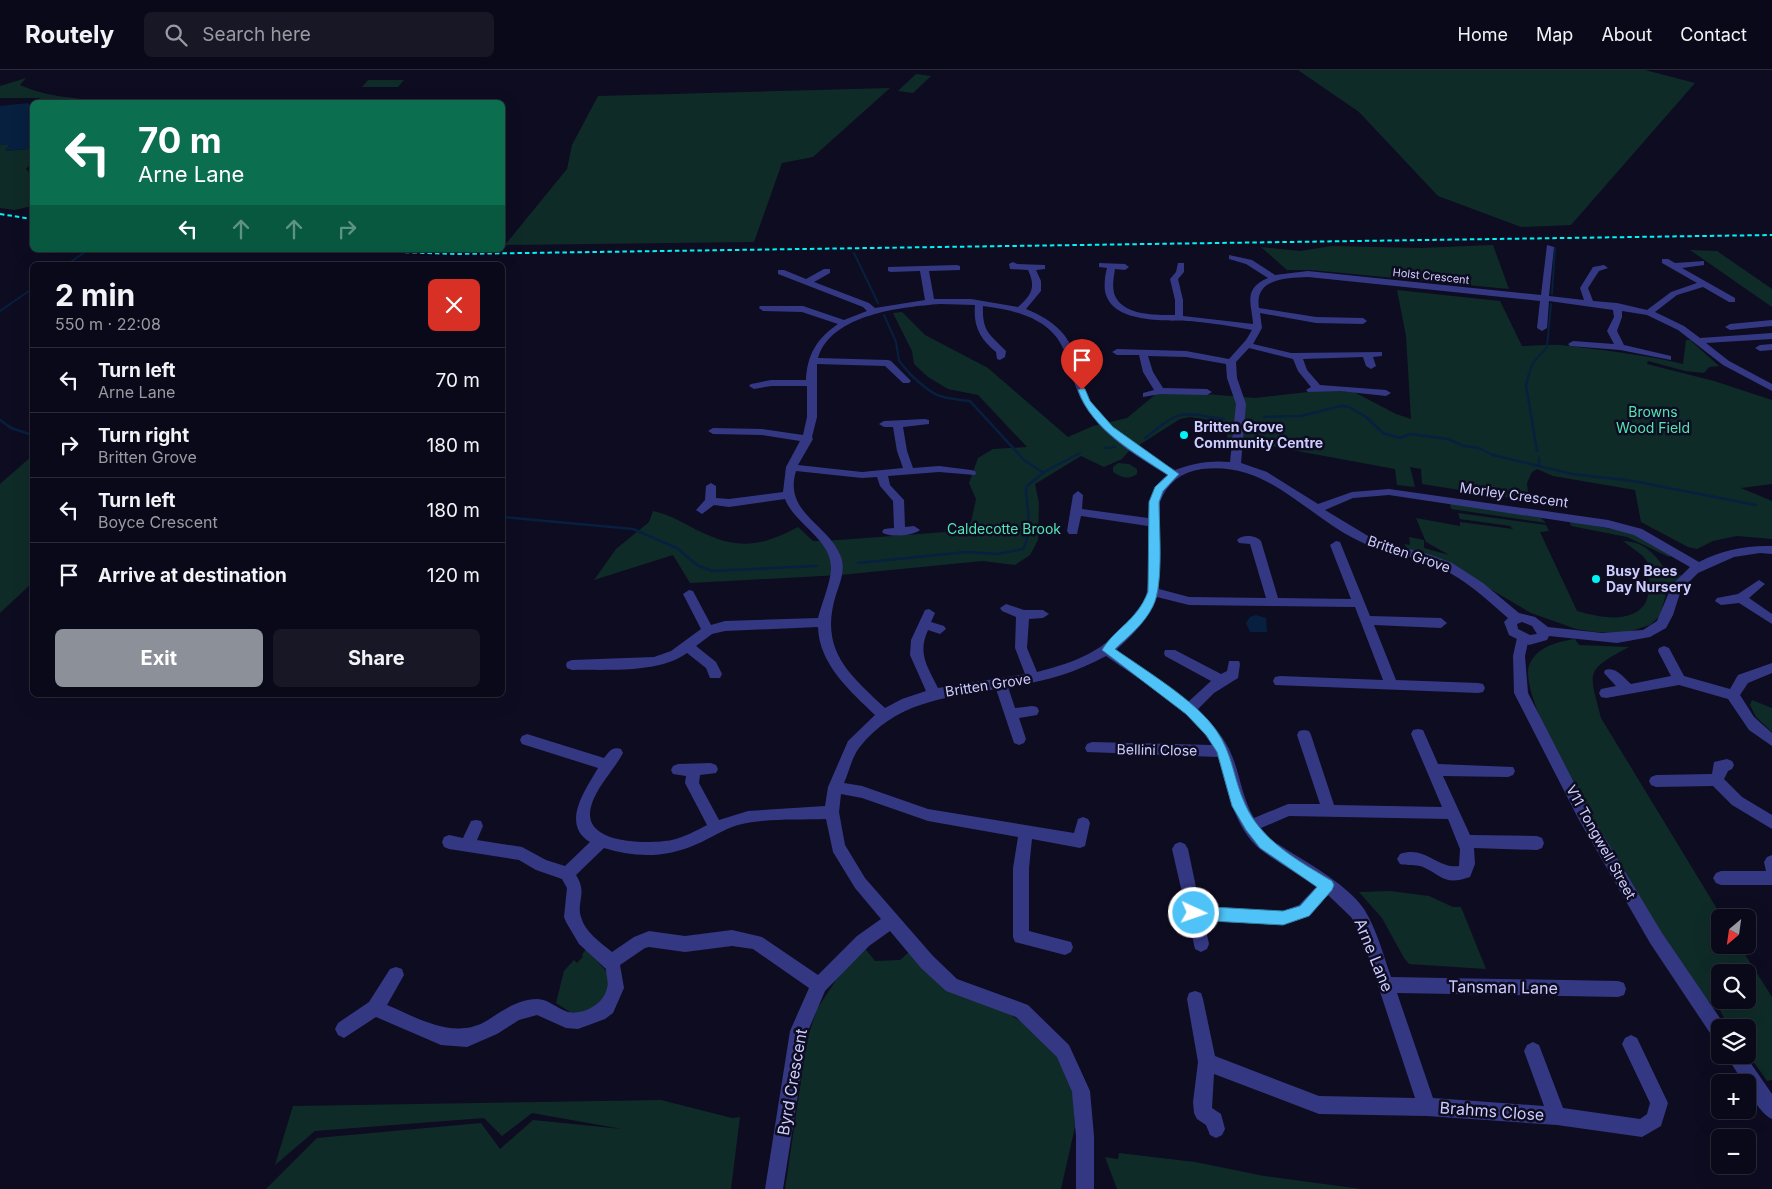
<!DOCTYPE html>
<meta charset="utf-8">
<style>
:root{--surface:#0a0919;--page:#181726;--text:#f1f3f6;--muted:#999aa2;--line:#2a2a38;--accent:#8c9099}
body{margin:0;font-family:Inter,sans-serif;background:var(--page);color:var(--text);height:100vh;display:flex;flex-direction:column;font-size:19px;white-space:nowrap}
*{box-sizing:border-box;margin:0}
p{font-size:16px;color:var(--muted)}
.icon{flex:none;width:28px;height:28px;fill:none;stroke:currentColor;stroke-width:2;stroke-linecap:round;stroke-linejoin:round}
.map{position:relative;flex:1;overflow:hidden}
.details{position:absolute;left:30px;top:192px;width:475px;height:435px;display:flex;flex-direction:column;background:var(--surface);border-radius:8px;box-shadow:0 5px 20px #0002,0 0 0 1px var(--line)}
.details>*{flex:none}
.hud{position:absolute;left:30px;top:30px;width:475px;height:152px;border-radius:8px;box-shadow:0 5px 20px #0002,0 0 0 1px var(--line);background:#0b6e4f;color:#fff;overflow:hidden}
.needle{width:32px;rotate:209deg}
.tools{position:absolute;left:1711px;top:839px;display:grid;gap:10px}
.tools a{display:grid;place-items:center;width:45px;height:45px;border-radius:8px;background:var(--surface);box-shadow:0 5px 20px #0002,0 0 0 1px var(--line);font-size:25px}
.pin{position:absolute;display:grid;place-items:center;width:42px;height:42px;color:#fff;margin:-51px -21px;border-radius:50% 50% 50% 0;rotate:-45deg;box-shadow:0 0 5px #0007}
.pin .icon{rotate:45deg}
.me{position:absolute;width:55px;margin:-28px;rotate:93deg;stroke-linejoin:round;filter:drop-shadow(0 0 4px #0008)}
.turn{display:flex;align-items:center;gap:18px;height:105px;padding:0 25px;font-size:22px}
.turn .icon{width:65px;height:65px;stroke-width:2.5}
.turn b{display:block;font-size:35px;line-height:42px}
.lanes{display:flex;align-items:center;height:48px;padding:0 25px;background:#0003;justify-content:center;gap:25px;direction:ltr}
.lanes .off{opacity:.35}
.round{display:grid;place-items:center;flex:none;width:52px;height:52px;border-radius:8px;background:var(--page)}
.summary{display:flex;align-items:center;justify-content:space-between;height:85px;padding:0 25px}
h1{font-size:30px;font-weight:700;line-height:38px}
.button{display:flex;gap:10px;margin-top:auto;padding:10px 25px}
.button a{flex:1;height:58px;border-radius:8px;background:var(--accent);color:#fff;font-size:20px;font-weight:700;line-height:58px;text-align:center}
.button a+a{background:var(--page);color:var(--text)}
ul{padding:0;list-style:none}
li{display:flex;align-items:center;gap:15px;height:65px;padding:0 25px;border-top:1px solid var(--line)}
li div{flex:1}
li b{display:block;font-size:19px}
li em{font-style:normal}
header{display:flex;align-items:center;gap:30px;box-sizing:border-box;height:70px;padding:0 25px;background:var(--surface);border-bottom:1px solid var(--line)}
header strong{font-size:24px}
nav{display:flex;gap:28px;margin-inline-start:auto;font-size:18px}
.search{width:350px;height:45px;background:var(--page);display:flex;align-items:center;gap:12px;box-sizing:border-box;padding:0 18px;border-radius:8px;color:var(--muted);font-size:19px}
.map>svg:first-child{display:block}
.green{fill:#0f2b28;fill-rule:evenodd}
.water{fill:#07203f}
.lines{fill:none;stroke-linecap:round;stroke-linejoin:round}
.stream-far1{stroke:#07203f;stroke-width:2}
.stream{stroke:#07203f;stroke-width:2.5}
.minor{fill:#343883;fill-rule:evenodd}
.tertiary{fill:#343883;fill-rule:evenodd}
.rail{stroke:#00f4f7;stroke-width:2;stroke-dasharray:4.5 3;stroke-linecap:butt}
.route{fill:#4fc3f7;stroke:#337fa1}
.poi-dot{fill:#00f4f7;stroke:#0e0c21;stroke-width:2}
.labels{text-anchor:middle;stroke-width:5;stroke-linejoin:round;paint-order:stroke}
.far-street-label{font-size:11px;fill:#cdccff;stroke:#0e0c21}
.park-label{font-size:14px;fill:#52e5b3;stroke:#0e0c21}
.poi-label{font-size:14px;font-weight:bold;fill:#cdccff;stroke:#0e0c21;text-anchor:start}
.street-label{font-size:14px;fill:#cdccff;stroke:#0e0c21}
.near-street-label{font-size:16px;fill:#cdccff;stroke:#0e0c21}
</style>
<header>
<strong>Routely</strong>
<div class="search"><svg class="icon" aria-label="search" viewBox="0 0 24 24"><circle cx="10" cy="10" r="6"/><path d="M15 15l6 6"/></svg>Search here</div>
<nav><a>Home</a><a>Map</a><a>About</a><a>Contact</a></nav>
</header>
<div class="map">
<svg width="1772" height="1119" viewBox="0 0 1772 1119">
<rect width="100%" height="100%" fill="#0e0c21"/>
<g class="green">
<path d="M1298 0H1645L1695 13 1571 155 1521 157 1438 126 1359 42Z"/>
<path d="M916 4 931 6 913 23 898 21Z"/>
<path d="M26 8 20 15C48 28 80 28 110 32H44L39 28H0V16Z"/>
<path d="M368 10H404L398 17H362Z"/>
<path d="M890 18 813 87 782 93 754 172 505 175 567 99 572 75 598 26Z"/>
<path d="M10 74 5 81 28 79 32 75V93L26 99 32 105V136L15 140 0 138V75Z"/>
<path d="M1493 175 1509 219 1311 200H1287L1261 177 1300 181 1332 176 1420 178Z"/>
<path d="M1690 180 1717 181 1772 219V237Z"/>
<path d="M1397 220 1500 231 1522 276C1533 276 1550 274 1560 275 1602 280 1642 284 1683 294L1686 270H1690L1719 296 1709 297 1704 303 1685 301 1648 291 1647 294 1714 311 1772 330V414L1741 418 1772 431V469L1737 466 1713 471 1697 479 1688 477 1641 452 1635 420 1553 406 1537 399 1532 402 1527 413 1529 431 1422 414 1421 399 1410 397 1415 417 1397 415 1395 399 1227 368 1228 353 1190 347 1180 349 1128 382 1122 389 1104 397 1081 386 1035 414 1039 433 1038 470 1030 485 1015 495 982 491 840 505 690 513 673 485 594 510 616 479 649 452 653 441C672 445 686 455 703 463 741 480 762 476 798 457L813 471H825L946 462 971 452 976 429 969 413 978 388 993 379 1027 377 978 325 948 319 928 307 914 294 912 281 893 243 902 242 925 265 988 298 1068 367 1093 356 1127 348 1156 324H1205L1255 328 1326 320 1354 322 1396 344 1411 349 1406 266Z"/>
<path d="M32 386V513L0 543V414Z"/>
<path d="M1118 393 1129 394 1137 399V404C1128 410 1122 408 1113 402V397Z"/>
<path d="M1450 433 1541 448 1546 453 1451 439Z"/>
<path d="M1458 443 1546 455 1549 461 1540 462 1577 541C1598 547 1633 555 1646 532 1648 527 1649 519 1651 513L1645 503C1655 504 1675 502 1682 506L1672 514 1666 524 1660 546 1650 555 1625 563 1595 562 1576 559 1531 543 1485 516 1409 481 1404 474 1410 475 1409 467 1424 470V478L1449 485 1426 472 1416 448 1460 456V452L1513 459 1510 456 1460 449Z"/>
<path d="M1569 451 1632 463 1674 484 1669 487 1627 467 1571 456Z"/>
<path d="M1623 471C1644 471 1656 485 1667 502L1653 500 1643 486Z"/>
<path d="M1575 569 1579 575 1629 577C1584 601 1589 601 1601 648L1722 847 1720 848V875H1739L1772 927V1010L1767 1011 1748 984V958L1729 957 1715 931 1706 933C1677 887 1508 634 1530 593 1539 576 1557 572 1575 569ZM1720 902H1748V930H1720Z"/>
<path d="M1752 630 1772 638V662L1756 647 1750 635Z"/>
<path d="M1390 821 1429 826 1453 837H1461L1486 899 1409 894 1404 888 1382 848 1359 822Z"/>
<path d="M863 876 875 891 900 890 909 882 1035 960 1054 978 1073 1025 1075 1057 1061 1119H785L807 970 817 939 836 910Z"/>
<path d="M586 879 609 904 607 926 586 943 570 942 556 933 564 901 574 890 577 893 583 887 582 885Z"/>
<path d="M661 1030 732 1048 740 1047 731 1119H266L317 1068 481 1053 500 1079 533 1050 622 1059 532 1043 502 1066 484 1048 315 1061 275 1095 293 1036Z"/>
<path d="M1119 1083 1195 1092 1264 1106 1361 1119H1117L1105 1087 1118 1089Z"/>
</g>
<g class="water">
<path d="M28 33 32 39V75L28 79 4 81 10 75H0V36Z"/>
<path d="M1256 545 1266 548 1267 562H1250L1246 553 1250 547Z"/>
</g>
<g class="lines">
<g class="stream-far1">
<path d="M854 183 878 233"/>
<path d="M66 195 88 180"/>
<path d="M1552 224 1555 178"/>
<path d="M0 241 32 219"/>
<path d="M884 245 896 272 899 291 911 305"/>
<path d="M1529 305 1532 294 1547 277 1551 234"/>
</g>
<g class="stream">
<path d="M910 304C933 326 938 328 970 331L1024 390 1044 403"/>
<path d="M1529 304 1526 315 1537 381"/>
<path d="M1264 347 1301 346 1341 336 1349 337 1366 347 1383 363 1400 368 1410 364 1448 369 1464 376 1479 378 1493 385 1572 404 1633 411 1756 435"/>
<path d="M0 350 11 358 32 365"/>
<path d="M1145 368C1182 339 1178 342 1224 349"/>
<path d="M1105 378 1115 377"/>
<path d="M1539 388V395"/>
<path d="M502 447 633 459 677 478 697 495 712 501 817 496"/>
<path d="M858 493 967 482 996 484 1023 479C1034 459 1026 439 1026 417L1044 402 1080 383"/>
</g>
<g class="minor">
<path d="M1547 175 1554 177 1549 226 1584 230 1580 218 1593 197 1604 195 1608 198 1599 201 1588 218 1593 231 1617 233 1647 240 1671 222 1697 213 1662 193V189H1668L1675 193 1704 191V195L1682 198 1735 228V232H1729L1703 217 1677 225 1655 242 1684 256 1700 268 1772 263V269L1706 273 1729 291 1772 314V321L1723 295 1678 260 1647 245 1622 241V247L1617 261 1624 275 1671 286V290L1620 280 1570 276 1568 274 1573 271 1614 274 1607 261 1614 247 1613 240 1549 231 1547 258 1542 261 1537 258 1540 231 1308 207C1287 208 1254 208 1259 238L1316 247 1363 248 1367 251 1363 254 1316 253 1260 243 1262 258 1253 274 1291 283 1382 282V286L1373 287 1376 296 1371 299 1366 296 1363 287 1303 289 1307 300 1320 315 1386 320 1391 323 1386 326 1340 321 1308 322 1306 320 1311 317 1298 301 1293 289 1249 278 1236 292 1237 308 1246 334 1241 393 1267 402 1318 434 1352 422 1389 419 1608 450 1642 459 1699 492C1721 480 1747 475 1772 476V484L1760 483 1734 487 1698 503 1681 520 1673 545 1666 558 1650 567 1617 573 1549 566 1547 570 1529 575 1509 565 1504 552 1508 548C1482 525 1457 502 1423 491 1401 483 1378 481 1357 470 1304 444 1268 391 1202 399 1181 402 1167 413 1160 432L1159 519 1189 527 1266 528 1250 474 1239 473 1237 470C1242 464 1256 465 1261 471L1278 528 1351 529 1330 475 1336 471 1340 472 1370 546 1441 548 1447 553 1441 558 1374 555 1396 610 1478 613 1483 614 1485 618 1483 622 1478 623 1275 615 1273 611 1275 607 1280 606 1383 610 1355 537 1189 535 1157 527C1150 548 1132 566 1116 580L1188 632 1211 611 1165 586 1164 583 1165 580H1175L1221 604 1227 601 1229 591H1239L1240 594 1238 608 1214 623 1198 639C1210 652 1221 663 1229 679 1240 701 1241 726 1254 748L1288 734H1320L1297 665 1299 661 1304 660 1309 661 1311 665 1334 735 1442 737 1411 664 1413 660 1418 659 1423 660 1438 694 1513 697 1515 701 1513 705 1508 707 1443 706 1470 765 1537 766 1542 768 1544 773 1542 778 1537 780 1474 778 1475 794 1470 807C1444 816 1443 806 1423 797 1415 794 1407 796 1400 794L1397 789 1400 784C1425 775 1437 799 1459 796L1460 779 1448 749 1289 746 1261 758 1270 769C1297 787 1347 813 1364 839 1377 860 1383 884 1391 907L1618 911 1624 913 1626 919 1624 925 1618 927 1397 923 1433 1028 1544 1036 1524 981 1527 975 1533 972 1539 975 1563 1038 1640 1049 1647 1044 1650 1033 1622 974 1625 968 1631 965 1637 968 1668 1033 1661 1056 1642 1067 1557 1055 1427 1046 1319 1044 1214 1004 1212 1038 1221 1044 1225 1059 1222 1065 1216 1068 1210 1065 1206 1055 1197 1049 1194 1043 1193 1032 1198 992 1187 929 1189 923 1195 921 1201 923 1203 929 1215 986 1319 1026 1415 1028 1361 864 1351 847 1328 825 1310 846 1283 855 1204 851 1209 874 1207 879 1201 882 1195 879 1172 779 1175 774 1180 772 1185 774 1188 779 1200 836 1283 841 1299 835 1316 817C1298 804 1278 793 1261 780 1234 758 1227 718 1218 687L1087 682 1085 678 1087 674 1092 672 1212 675C1188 637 1142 612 1106 586 1073 604 1045 611 1008 617L1015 638 1032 636 1037 637 1039 641 1037 645 1019 648 1026 669 1024 673 1019 675 1014 673 996 619C943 628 895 632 859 678 852 687 849 702 844 713L862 716 928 739 1074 763 1078 749 1083 747 1088 749 1090 753 1085 776 1080 778 1032 769 1029 798V861L1071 872 1073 877 1071 882 1065 885 1015 872 1013 867V798L1018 767 928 751 862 728 841 724 839 742 845 775 865 808 933 886 957 909 1028 935 1069 975 1090 1021 1094 1066V1119H1076V1066L1072 1022 1057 987 1016 947 946 921 921 898 890 861 869 876 825 921 808 961 783 1119H765L790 961 809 918 753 879 732 876 685 882 649 877 645 878 620 895 624 918 613 943 605 949 578 959 566 958 537 945 519 950 497 964 467 977 441 975 376 947 344 968 338 965 335 959 338 953 369 932 390 899 396 897 402 899 404 905 387 935C418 948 455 971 488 950 502 941 518 929 537 929 548 929 558 939 568 942 584 945 604 934 607 918 609 913 606 905 606 899L579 874 566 852 564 847 567 818 562 809 536 800 519 790 449 779 444 777 442 772 444 767 449 765 463 768 471 751 476 750 481 751 483 756 477 770 522 777 546 790 565 796 590 772C560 754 586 719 598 698L522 674 520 670 522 666 527 664 604 688C609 682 612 676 621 679L623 683C613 702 592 721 590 743 588 775 651 774 672 770 684 767 696 761 707 755L685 713 686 706 673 704 671 700 673 696 678 694 711 693 716 695 718 699 716 703 700 705 699 713 719 750 748 741 825 736 828 717 848 671 875 645C850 621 819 594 818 557L725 561 712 564 696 576 716 592 722 604 720 608H710L706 598 687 583C658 604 607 599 572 600L567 598 566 595 567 592 572 590 654 587 671 581 701 559 683 524 689 520 693 521 711 555 725 551 818 548C822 532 830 515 831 499 832 469 795 455 785 429L729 437 714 435 702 444 696 440 705 430 706 416 711 413 716 416V428L729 429 783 422 786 397 800 371 762 365 713 364 708 361 713 358 762 359 803 365 807 347V316H771L754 319 749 316 751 314 771 310H806C807 285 817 268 838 254L802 242 763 241 759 238 760 236H803L844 250 867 241 863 237 778 204V200H784L806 209 824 199H830V203L814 212 869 233 875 238 925 230 920 201 891 202 888 201V197L957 195 960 196V200L929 201 934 229H971L1018 237C1032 225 1036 217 1028 200L1010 199 1009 194 1013 192 1017 194 1045 195V199L1036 200 1041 211V221L1026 239C1091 266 1065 297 1098 342 1118 367 1148 384 1175 400 1192 393 1212 390 1230 392L1236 334 1227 308 1226 294 1186 287 1148 286 1153 302 1163 318 1207 319 1212 322 1207 325 1160 324 1143 327V323L1154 320 1143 302 1139 285H1117L1112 282 1117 279 1186 281 1229 289 1246 270 1252 260C1232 256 1211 253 1190 251 1166 250 1111 254 1105 221 1104 214 1105 205 1107 198L1099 197V193L1125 194 1129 197 1125 200 1115 199C1114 206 1112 215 1114 223 1121 246 1156 245 1175 245V230L1170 209 1176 202 1178 193H1184V202L1178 209 1183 230V246L1253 254C1252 234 1242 219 1268 208L1246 194 1229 189V185L1252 190 1275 205 1308 201 1541 225ZM940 234 975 235C973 256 980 269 996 282L997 289 1000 290 1005 287 1006 281C990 264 982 262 983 236 1016 240 1053 249 1065 283 1073 305 1076 327 1092 346 1111 372 1140 388 1167 405 1153 416 1149 430 1148 448L1082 439 1083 425 1078 421 1073 425 1067 461 1069 464H1077L1081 446 1148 456C1148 477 1150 500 1147 521 1145 532 1138 539 1132 547 1103 582 1079 591 1037 602L1027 578 1029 549 1043 548 1049 544 1043 540H1024L1006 534 1000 538 1002 541 1016 547 1015 578 1025 604 938 618C928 597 917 584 928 560L940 564 946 559 944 556 931 552 935 543 929 539 925 540 911 570 910 585 926 621 902 629 885 638C850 605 820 581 835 528 839 515 846 501 841 487 829 454 783 443 796 401L862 408 877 407 880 416 893 431 894 458 884 459 882 462C889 468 913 466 920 460L914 456 905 457 904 430 890 415 888 406 939 402 975 405 976 403 975 401 971 400 939 396 913 398 907 381 903 357 929 354V350L925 349 884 351 879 354 884 357H893L897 381 903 398 862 402 798 395 813 369 812 367 817 347V294L885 296 903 313H909L911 311 891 291 888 290 818 288C831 244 902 237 940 234ZM1389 425 1608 458 1634 465 1690 497 1672 515 1657 551 1643 560 1602 563 1548 557 1535 547 1519 543 1483 513 1452 493 1431 485 1373 469 1325 440 1353 428ZM1522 552 1532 556 1537 564 1530 565 1518 559 1517 554ZM826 749 833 782 855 818 881 849 857 866 818 905 762 867 732 860 685 866 649 861 634 867 612 882C600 872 585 862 581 847 576 831 588 824 576 805L604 778C636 788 666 788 697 774 711 768 724 759 738 755 766 748 797 750 826 749Z"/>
<path d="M1772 250V256L1730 260 1725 257 1730 254Z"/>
<path d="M1772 274V280L1760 281 1755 278 1760 275Z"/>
<path d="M1759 510 1765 514 1749 528 1772 544V554L1739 533 1721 535 1715 531 1717 528 1738 524Z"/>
<path d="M1664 576 1669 578 1684 606 1730 619 1738 605 1772 593V603L1748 613 1740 625 1754 647 1772 663V676L1749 660 1728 629 1679 615 1606 628 1601 627 1599 623 1601 619 1616 616 1604 603 1605 600C1616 596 1623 607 1631 614L1671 606 1658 581 1659 578Z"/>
<path d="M1727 689 1732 691 1734 695 1732 699 1728 701 1724 709 1742 727 1772 745V759L1732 735 1713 716 1656 717 1651 715 1649 711 1651 707 1656 705 1712 704 1714 692Z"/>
<path d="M1772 785V815H1721L1716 813 1713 808 1716 803 1721 801H1766L1764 792 1767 787Z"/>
</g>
<g class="tertiary">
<path d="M1523 563 1529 568 1525 586 1528 623 1588 740 1662 863 1726 957 1720 958V972L1714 969 1650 873 1578 748 1514 623 1513 586 1517 568Z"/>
<path d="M1726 985H1745L1772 1024V1049C1761 1044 1748 1024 1748 1012H1743Z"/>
</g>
<g class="rail">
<path d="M0 144 32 149"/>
<path d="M345 180 455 184 1772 165"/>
</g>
</g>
<path class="route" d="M1082 318 1085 319 1090 331 1113 357 1179 404 1163 421 1159 432C1159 458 1164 514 1153 536 1145 553 1129 566 1115 579 1146 601 1195 630 1216 660 1233 684 1233 708 1245 734 1261 771 1299 791 1332 811L1334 815 1332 820 1309 846 1283 855 1194 850 1189 848 1187 843 1189 838 1194 836 1283 841 1300 836 1317 817 1260 778 1246 760 1232 736 1217 682 1206 665 1186 644 1102 580C1116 557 1136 552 1148 522L1149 432 1155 417 1168 405C1135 383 1092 360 1078 320Z"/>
<g class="poi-dot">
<circle cx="1184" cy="365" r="5"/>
<circle cx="1596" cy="509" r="5"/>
</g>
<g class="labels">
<g class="far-street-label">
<text transform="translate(1431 206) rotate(6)" y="4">Holst Crescent</text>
</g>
<g class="park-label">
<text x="1653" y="347">Browns<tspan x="1653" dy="16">Wood Field</tspan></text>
<text x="1004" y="464">Caldecotte Brook</text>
</g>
<g class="poi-label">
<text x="1194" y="362">Britten Grove<tspan x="1194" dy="16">Community Centre</tspan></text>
<text x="1606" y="506">Busy Bees<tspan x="1606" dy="16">Day Nursery</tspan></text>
</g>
<g class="street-label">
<text transform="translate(1514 425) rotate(8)" y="5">Morley Crescent</text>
<text transform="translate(1409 484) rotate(19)" y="5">Britten Grove</text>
<text transform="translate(988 615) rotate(-9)" y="5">Britten Grove</text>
<text transform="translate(1157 680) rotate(1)" y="5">Bellini Close</text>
<text transform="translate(1601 772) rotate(61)" y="5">V11 Tongwell Street</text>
</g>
<g class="near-street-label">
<text transform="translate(1374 885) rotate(68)" y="6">Arne Lane</text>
<text transform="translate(1503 917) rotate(1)" y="6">Tansman Lane</text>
<text transform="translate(792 1012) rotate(-80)" y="6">Byrd Crescent</text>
<text transform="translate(1492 1041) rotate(4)" y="6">Brahms Close</text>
</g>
</g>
</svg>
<div class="tools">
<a><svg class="needle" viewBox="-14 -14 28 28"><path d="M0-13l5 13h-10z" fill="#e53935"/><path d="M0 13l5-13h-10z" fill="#999aa2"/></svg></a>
<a><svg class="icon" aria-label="search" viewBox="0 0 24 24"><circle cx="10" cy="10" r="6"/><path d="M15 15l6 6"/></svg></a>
<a><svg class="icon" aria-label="layers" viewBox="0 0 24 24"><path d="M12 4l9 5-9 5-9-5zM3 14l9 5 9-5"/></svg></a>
<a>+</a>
<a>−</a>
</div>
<div class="pin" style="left:1082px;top:320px;background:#d93025"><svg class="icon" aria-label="arrive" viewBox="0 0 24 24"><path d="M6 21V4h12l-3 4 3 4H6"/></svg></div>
<svg class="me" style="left:1194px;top:843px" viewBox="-20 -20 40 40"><circle r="17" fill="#4fc3f7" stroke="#fff" stroke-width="3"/><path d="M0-11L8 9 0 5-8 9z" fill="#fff"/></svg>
<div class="hud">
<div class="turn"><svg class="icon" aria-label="left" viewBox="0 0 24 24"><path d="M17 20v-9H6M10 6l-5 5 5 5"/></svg><div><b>70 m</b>Arne Lane</div></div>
<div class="lanes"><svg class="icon" aria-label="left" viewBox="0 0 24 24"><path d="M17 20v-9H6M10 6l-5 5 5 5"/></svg><svg class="icon off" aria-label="ahead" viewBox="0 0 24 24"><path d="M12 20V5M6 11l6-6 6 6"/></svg><svg class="icon off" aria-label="ahead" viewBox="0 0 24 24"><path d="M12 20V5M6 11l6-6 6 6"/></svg><svg class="icon off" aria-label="right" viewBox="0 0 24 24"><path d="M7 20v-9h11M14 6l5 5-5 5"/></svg></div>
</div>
<section class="details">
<div class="summary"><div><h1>2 min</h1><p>550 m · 22:08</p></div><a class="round" style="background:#d93025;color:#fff"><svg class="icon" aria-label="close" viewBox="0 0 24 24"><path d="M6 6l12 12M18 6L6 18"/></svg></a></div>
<ul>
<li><svg class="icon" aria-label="left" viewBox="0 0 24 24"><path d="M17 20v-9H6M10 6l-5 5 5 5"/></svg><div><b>Turn left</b><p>Arne Lane</p></div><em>70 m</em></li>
<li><svg class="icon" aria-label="right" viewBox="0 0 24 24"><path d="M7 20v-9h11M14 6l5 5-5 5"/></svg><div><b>Turn right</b><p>Britten Grove</p></div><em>180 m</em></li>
<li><svg class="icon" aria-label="left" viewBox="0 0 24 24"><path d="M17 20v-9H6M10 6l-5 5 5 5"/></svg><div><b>Turn left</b><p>Boyce Crescent</p></div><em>180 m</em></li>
<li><svg class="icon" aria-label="arrive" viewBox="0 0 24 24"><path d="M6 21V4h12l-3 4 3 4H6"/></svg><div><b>Arrive at destination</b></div><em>120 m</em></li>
</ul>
<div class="button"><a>Exit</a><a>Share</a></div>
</section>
</div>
